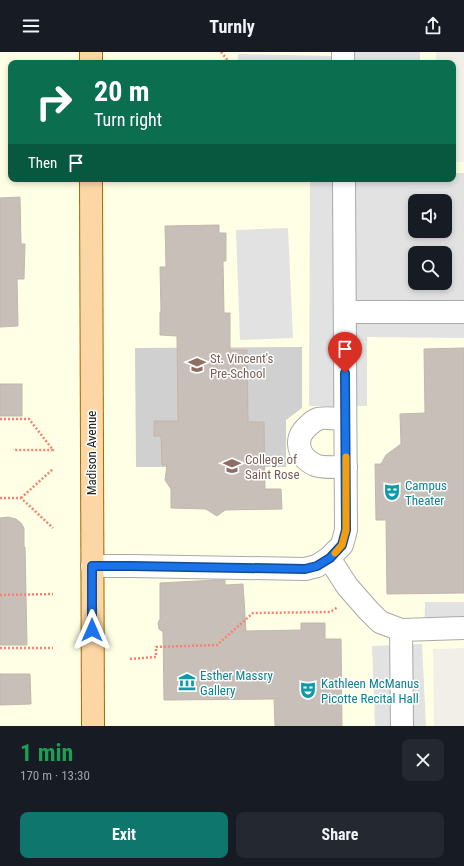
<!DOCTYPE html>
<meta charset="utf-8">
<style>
:root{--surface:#171b24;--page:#242831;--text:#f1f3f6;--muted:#9ea1a6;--accent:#0f766e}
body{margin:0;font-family:"Roboto Condensed",sans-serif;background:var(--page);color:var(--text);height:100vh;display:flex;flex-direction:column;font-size:15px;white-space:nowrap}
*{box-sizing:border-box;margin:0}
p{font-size:13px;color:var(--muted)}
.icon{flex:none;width:22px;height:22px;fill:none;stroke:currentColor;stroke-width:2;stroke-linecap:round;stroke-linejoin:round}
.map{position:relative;height:674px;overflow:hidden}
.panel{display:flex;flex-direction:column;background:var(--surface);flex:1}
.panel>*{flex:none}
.top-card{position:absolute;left:8px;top:8px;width:448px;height:122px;border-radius:8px;box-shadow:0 2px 6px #0003;background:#0b6e4f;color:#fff;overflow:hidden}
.fabs{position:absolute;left:408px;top:142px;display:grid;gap:8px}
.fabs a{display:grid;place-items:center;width:44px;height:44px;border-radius:8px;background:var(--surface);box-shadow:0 2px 6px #0003;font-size:20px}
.pin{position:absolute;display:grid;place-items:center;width:34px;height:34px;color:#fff;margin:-41px -17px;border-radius:50% 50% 50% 0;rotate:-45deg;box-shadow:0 0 4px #0007}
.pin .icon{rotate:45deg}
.me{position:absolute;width:44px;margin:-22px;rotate:0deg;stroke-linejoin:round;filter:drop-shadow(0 0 3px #0008)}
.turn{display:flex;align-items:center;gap:14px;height:84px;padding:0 20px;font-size:18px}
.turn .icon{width:52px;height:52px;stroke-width:2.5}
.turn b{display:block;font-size:28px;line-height:34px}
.then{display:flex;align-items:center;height:38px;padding:0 20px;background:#0003;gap:8px;font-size:15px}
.round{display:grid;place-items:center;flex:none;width:42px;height:42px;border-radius:8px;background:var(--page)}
.headline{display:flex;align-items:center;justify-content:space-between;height:68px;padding:0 20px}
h1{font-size:24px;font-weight:700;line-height:30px;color:#1e9e55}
.button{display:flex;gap:8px;margin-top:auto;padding:8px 20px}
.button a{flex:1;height:46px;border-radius:8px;background:var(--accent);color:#fff;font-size:16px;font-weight:700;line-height:46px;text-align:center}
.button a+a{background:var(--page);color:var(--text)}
header{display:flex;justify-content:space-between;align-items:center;height:52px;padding:0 20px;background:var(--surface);font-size:18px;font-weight:700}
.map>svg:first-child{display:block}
.education{fill:#ffffe5;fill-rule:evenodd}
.religious{fill:#d0d0d0}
.parking{fill:#e2e2e2;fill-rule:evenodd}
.building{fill:#c7bfb8;stroke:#c4b6ab}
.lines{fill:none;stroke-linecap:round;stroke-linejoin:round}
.minor-casing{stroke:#a9a9a9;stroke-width:24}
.major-casing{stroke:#a06b00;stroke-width:24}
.path{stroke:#fa8072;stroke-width:2.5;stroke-dasharray:2 2;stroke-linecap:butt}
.minor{stroke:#fff;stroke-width:22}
.major{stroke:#fcd6a4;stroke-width:22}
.route-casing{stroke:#114b97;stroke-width:10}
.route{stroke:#1a73e8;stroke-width:7}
.slow{stroke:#f59e0b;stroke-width:7}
.labels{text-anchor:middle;stroke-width:3;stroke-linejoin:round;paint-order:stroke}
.education-label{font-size:13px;fill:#785e54;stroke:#fff;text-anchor:start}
.street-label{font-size:13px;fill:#222;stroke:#fff}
.culture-label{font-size:13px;fill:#0d838f;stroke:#fff;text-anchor:start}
</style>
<header><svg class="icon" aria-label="menu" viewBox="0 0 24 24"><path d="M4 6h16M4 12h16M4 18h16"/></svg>Turnly<svg class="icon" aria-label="share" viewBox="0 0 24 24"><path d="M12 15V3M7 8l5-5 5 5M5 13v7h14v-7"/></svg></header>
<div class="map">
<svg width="464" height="674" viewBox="0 0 464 674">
<rect width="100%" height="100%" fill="#f2efe9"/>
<path class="education" d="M0 0H436V11H11V127H453V110H464V596L433 597 434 674H0ZM415 149H445V179H415ZM415 201H445V231H415Z"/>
<path class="religious" d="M302 295V356L286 368V415H136L135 296Z"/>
<g class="parking">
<rect x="352" y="0" width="68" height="11"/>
<path d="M238 2 332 4V11H238Z"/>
<path d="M453 121H464V286L367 285V354H309L310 127H453ZM415 149H445V179H415ZM415 201H445V231H415Z"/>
<path d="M288 176 293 286 240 288 236 178Z"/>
<path d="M425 550H464V588H424Z"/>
<path d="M422 592 426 674H375L372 594Z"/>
</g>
<g class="building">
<path d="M20 145 21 192H25L24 227H17L18 274 0 275V146Z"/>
<path d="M219 173V181H226V209H223L224 261H230V298H247L248 370H264L265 437H281L282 457 225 458 217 464 206 457 171 456V437L165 428 167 413H162L161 384H154V369H178L177 284 160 283V260H161L160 215H166L165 174Z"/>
<path d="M464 296V541L387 542 386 468H376L375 412H381L386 403 401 392 400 362 425 361 424 297Z"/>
<rect x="0" y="332" width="22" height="32"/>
<path d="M8 465 16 467 21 471 24 476V495H25L27 593H0V466Z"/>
<path d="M217 528H225V533L243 532 246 579 301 578V571H325V587H341L342 674H275L274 647 164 648 163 580 159 577 158 571 160 567V531Z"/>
<path d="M0 622H30L31 652 0 653Z"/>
</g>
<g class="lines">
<g class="minor-casing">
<g id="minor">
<path d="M343 0V11"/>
<path d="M345 260H464"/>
<path d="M345 367C340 367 322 365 318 367 315 368 310 372 308 374 293 387 298 405 315 413 321 416 339 415 346 415"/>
<path d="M329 506 347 534 368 558 380 570 401 578 402 674"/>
<path d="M92 514H131L305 517 317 514 329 506 342 493 346 478 344 127"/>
<path d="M401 578 464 576"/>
</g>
</g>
<g class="major-casing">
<g id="major">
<path d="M91 0V11"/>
<path d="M91 127 93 674"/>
</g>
</g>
<g class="path">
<path d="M221 0 230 11"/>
<path d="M0 367H29L53 398H13"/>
<path d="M0 446H21L53 476"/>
<path d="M21 446 53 417"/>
<path d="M0 543 53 542"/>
<path d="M0 596H53"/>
<path d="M130 607 156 605V595L217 593 253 561 330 560 338 555"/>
</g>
<use href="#minor" class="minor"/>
<use href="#major" class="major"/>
</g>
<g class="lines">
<g class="route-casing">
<path id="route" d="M92 578V514H131L305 517 317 514 330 506 342 493 346 478 345 321"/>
</g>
<use href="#route" class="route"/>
<path class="slow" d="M335 501 342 493 346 478V405"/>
</g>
<defs>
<g id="school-bare" transform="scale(1.38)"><path d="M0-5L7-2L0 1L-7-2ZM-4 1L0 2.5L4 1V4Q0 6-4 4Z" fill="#8d6e63" stroke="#fff" stroke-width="2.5" paint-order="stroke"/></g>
<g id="university-bare" transform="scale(1.38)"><path d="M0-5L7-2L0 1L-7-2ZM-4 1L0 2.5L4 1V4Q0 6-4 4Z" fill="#8d6e63" stroke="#fff" stroke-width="2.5" paint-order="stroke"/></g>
<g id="theatre-bare" transform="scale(1.38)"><path d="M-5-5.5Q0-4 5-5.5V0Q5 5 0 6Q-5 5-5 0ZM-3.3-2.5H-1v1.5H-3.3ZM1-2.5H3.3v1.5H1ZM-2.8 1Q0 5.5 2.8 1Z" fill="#0f9aa8" stroke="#fff" stroke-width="2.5" paint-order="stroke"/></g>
<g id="museum-bare" transform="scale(1.38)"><path d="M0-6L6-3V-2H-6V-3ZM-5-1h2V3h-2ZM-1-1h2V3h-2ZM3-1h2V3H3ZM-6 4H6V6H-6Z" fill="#0f9aa8" stroke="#fff" stroke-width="2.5" paint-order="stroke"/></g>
</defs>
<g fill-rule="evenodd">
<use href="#school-bare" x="197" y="313"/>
<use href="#university-bare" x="232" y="414"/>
<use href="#theatre-bare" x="392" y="440"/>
<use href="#museum-bare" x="187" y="630"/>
<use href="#theatre-bare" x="308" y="638"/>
</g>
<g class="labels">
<g class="education-label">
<text x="210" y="311">St. Vincent's<tspan x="210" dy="15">Pre-School</tspan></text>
<text x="245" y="412">College of<tspan x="245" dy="15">Saint Rose</tspan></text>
</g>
<g class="street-label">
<text transform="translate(91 401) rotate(-90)" y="5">Madison Avenue</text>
</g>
<g class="culture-label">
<text x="405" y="438">Campus<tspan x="405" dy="15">Theater</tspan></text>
<text x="200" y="628">Esther Massry<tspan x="200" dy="15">Gallery</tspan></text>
<text x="321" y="636">Kathleen McManus<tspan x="321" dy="15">Picotte Recital Hall</tspan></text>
</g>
</g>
</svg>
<div class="fabs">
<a><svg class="icon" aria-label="sound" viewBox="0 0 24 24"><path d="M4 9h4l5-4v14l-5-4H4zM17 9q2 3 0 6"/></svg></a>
<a><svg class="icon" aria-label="search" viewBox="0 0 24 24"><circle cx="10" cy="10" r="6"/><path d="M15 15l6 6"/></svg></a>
</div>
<div class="pin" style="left:345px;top:321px;background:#d93025"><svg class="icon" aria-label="arrive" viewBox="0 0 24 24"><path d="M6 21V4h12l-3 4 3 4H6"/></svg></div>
<svg class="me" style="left:92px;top:578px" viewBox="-20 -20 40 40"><path d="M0-17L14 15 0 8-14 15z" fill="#1a73e8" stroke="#fff" stroke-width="4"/></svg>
<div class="top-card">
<div class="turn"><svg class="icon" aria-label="right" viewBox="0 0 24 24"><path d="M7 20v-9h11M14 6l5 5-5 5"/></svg><div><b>20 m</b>Turn right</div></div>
<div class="then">Then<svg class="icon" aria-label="arrive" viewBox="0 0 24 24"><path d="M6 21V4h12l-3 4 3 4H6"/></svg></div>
</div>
</div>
<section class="panel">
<div class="headline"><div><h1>1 min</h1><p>170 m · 13:30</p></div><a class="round"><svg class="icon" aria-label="close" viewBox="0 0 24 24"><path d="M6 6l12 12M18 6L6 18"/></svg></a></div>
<div class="button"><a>Exit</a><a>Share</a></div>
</section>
